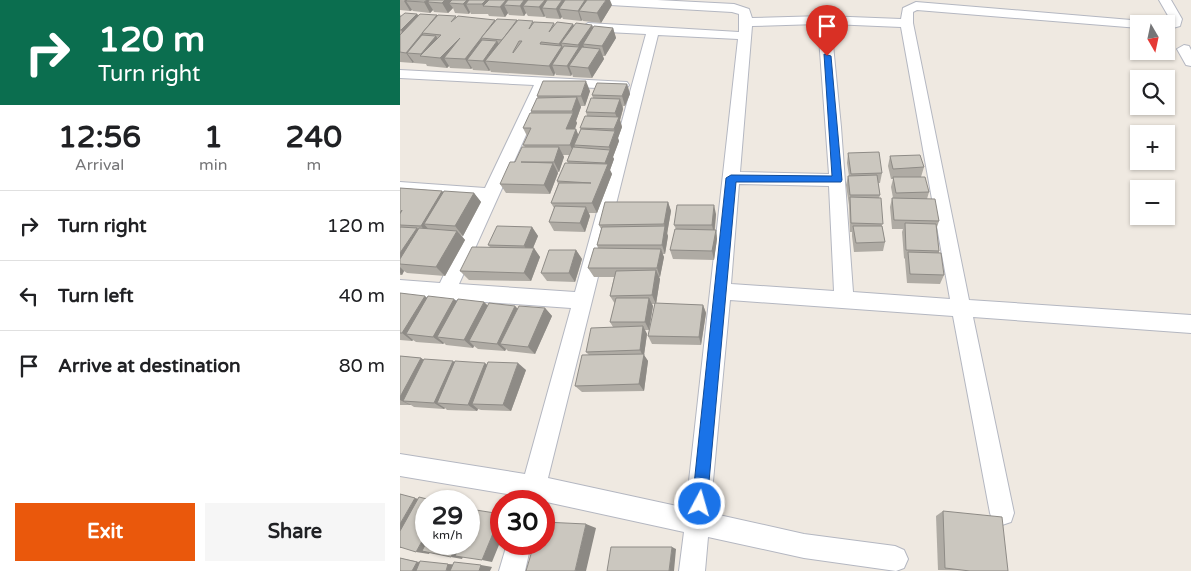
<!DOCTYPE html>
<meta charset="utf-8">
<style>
:root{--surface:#fff;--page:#f6f6f6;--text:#202124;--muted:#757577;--line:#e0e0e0;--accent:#ea580c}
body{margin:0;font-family:"Varela Round",sans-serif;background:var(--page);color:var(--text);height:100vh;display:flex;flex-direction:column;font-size:19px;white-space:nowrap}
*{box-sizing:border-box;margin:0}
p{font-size:16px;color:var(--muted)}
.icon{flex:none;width:28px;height:28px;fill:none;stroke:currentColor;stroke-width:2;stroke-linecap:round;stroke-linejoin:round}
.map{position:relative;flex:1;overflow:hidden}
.sheet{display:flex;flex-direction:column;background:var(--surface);width:400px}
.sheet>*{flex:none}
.guide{background:#0b6e4f;color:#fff;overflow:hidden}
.needle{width:32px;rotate:171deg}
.controls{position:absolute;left:730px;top:15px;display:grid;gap:10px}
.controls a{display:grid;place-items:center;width:45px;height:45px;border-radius:0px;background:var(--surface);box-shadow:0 1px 4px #0004;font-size:25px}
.speed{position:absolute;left:15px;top:490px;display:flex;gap:10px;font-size:25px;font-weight:700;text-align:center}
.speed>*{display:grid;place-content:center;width:65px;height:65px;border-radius:50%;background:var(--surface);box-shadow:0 1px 4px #0004;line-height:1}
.speed small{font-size:12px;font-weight:400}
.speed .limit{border:8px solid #d22;background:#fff;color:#111}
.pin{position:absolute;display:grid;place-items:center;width:42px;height:42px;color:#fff;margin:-51px -21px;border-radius:50% 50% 50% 0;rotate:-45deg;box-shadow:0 0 5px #0007}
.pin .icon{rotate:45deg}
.me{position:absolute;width:55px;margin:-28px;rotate:6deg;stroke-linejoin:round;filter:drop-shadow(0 0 4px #0008)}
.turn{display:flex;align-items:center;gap:18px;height:105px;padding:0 15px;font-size:22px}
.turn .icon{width:65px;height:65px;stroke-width:2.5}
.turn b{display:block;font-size:35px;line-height:42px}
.eta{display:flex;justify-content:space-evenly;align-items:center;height:85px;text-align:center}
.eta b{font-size:30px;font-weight:700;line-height:35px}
.button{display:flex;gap:10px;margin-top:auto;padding:10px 15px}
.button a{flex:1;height:58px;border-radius:0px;background:var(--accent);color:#fff;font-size:20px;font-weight:700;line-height:58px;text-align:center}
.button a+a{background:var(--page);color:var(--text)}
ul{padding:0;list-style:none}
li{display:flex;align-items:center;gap:15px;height:70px;padding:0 15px;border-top:1px solid var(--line)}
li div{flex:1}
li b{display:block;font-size:19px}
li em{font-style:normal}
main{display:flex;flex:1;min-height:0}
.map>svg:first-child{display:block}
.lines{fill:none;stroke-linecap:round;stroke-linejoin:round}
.minor-casing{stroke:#b4b7c1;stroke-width:2}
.minor{fill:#fff;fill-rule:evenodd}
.wall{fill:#afaba4}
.shaded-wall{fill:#8e8b86}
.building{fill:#cbc7bf;stroke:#8e8b86;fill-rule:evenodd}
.route{fill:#1a73e8;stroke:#114b97}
</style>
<main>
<section class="sheet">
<div class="guide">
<div class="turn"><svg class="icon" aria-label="right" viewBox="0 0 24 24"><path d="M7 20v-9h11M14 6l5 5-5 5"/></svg><div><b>120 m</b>Turn right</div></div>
</div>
<div class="eta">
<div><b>12:56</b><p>Arrival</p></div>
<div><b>1</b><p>min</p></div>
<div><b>240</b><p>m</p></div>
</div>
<ul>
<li><svg class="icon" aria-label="right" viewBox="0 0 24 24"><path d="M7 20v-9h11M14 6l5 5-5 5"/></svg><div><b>Turn right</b></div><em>120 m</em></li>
<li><svg class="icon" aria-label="left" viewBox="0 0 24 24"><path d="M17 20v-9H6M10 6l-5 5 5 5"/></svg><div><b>Turn left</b></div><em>40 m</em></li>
<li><svg class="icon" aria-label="arrive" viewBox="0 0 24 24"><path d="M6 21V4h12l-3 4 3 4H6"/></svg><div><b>Arrive at destination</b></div><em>80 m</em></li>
</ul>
<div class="button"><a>Exit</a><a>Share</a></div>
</section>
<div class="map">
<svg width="791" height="571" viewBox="0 0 791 571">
<rect width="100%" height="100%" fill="#efe9e1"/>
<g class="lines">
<g class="minor-casing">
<g id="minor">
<path d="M187 0H257L334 4 349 9 352 18 424 16 501 19 503 8 516 2 743 21 745 24H739V28L517 10 513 12V23L569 300 791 315V333L573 317 614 513 611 522 602 525 593 522 590 513 553 316 330 300 310 513 404 534 495 546 504 550 508 559 504 568 496 571 404 558 308 537 305 571H279L284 532 142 501H118L119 496 0 476V454L125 474 171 308 0 296V280L40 283 80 200 0 194V182L85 188 134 85 0 78V70L227 82 229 85 227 88 222 89 148 86 59 284 175 292 246 34 188 31 182 27 188 23 339 32V14L332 12 193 4ZM418 24 429 174 340 172 352 26ZM431 24 501 27 550 299 453 292 441 127ZM258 35 338 39 286 508 148 478ZM339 184 429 186 434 291 331 284Z"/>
<path d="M759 0H771L782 19 780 26 766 30V24H761L770 21V19Z"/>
<path d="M784 45 789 46 791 50V66L786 65 777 49Z"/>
<path d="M107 544H131L125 571H99Z"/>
</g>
</g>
<use href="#minor" class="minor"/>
</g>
<g class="wall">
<path d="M0 0 212 5 201 23 183 21 182 20 181 21 163 19 162 17 160 19 146 18 145 16 144 17 128 16 126 13 124 16 109 15 108 13 105 17 89 16 88 14H71L70 12 69 14 55 13 53 8 48 13 34 12 33 10 30 13 13 11 12 10 10 11 0 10Z"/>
<path d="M0 14 1 16 17 14 19 15H37L38 16H56V17L95 21 117 20V21L154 23 155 25 173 24 174 26 192 25 193 27 213 28 216 38 205 56H203L204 59 192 78 173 77 172 74 171 76 156 75 155 73 154 76 91 72 90 70 89 71 73 70 72 68 71 69 50 68 49 66 47 68 27 66 26 64 14 63V62L13 63 0 62Z"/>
<path d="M227 84 230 94 225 106H223V109L220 120 222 127 218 138 219 141 213 157 214 159 210 170 212 174 197 213H189L190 216 185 232 154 231 149 222 154 208 151 203 158 184 157 181 168 163 167 161 169 155H163L164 157 159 172H158V173L150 194 106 193 100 184 125 147 123 145 127 136 123 128 131 113V111L138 98 137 96 190 91 185 106H181V107L176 121 177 123 175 129H176L178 135 181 129 180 128 187 116 186 112 193 98 192 95Z"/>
<path d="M448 153 482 173 480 183H478L480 195 479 198 482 226 485 242 483 251 454 252 452 236V232H450L449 205 446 185 448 176H449L447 163Z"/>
<path d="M490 156 524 167 521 177 529 192 527 199 539 221 537 227 539 251V253L544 275 540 284 507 283 505 260V259L504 258 502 232 503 229H492L490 207 492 198H493L491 187 493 179H491L488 166Z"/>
<path d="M0 188 42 191 43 192 74 193 81 202 63 236 61 235 65 240 45 276 7 273 4 271 2 275H0Z"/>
<path d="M268 202 271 211 267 234 268 236 265 254H262L264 257 260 277H259L260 279 256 304 303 305 306 313 301 345 252 344 248 336 255 304H252L253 306 249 330H245L247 334 244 355 248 361 244 391 182 392 175 386 189 355 186 352 213 327 210 322 215 304 210 296 214 277H194L188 268 198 248 197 245 201 229 199 225Z"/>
<path d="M316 214 315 230H316L317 239 314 260 273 259 270 250 276 229 274 225Z"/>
<path d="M132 227 138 236 133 248 140 257 131 281 69 280 60 271 90 247 88 245Z"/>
<path d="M176 250 182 259 175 282 147 281 141 273Z"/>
<path d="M0 293 27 298 57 301 84 302 87 305 115 306 117 308H145L152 316 135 354 108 351 106 349 105 351 78 349 74 346 73 348 46 345 44 343 43 344 16 342 13 340 12 341 0 340Z"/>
<path d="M0 356 21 358 24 360 87 365 126 370 111 411 81 410 78 409 77 411 47 410 45 408 44 409 14 407 11 405H0Z"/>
<path d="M543 511 608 571 538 570 536 516Z"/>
<path d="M0 558 20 562 92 567 0 571Z"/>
</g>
<g class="shaded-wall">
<path d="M5 0H21L6 1 12 10 10 11 4 1Z"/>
<path d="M27 0H42L28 2 33 10 30 13 24 2Z"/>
<path d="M45 0H60L49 3 53 8 48 13 42 3Z"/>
<path d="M67 0H80L66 4 70 12 69 14 63 4Z"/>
<path d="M86 0H96L83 6 87 14 82 4Z"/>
<path d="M106 0H118L104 5 108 13 105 17 100 7Z"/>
<path d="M124 0H132L123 6 126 13 124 16 120 6Z"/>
<path d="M145 0H156L142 8 145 16 144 17 139 7Z"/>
<path d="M162 0H171L159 9 162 17 160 19 156 9Z"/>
<path d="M185 0H191L179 11 182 20 181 21 178 11Z"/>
<path d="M206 0H210L212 5 201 23 197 13Z"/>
<path d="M17 14 24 24 8 40 1 30Z"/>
<path d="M37 15 43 25 22 33 29 43 7 53 14 62 13 63 6 53Z"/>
<path d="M95 20 100 30 81 38 86 48 67 60 72 68 71 69 65 59Z"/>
<path d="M173 24 177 34 161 43 166 56 152 65 155 73 154 76 149 66 161 48 159 44Z"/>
<path d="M192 25 196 35 183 44 185 50 169 66 172 74 171 76 167 66 179 47 178 45Z"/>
<path d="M213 28 216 38 205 56 202 46Z"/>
<path d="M36 36 42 46 23 56 21 54Z"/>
<path d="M60 38 44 58 49 66 47 68 40 58Z"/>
<path d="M97 41 103 51 85 61 90 70 89 71 83 61Z"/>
<path d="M200 49 204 59 192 78 188 68Z"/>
<path d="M186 81 190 91 185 106 181 96Z"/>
<path d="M227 84 230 94 225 106 222 96Z"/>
<path d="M177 97 181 107 176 121 177 123 171 139 166 129 173 113 172 111Z"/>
<path d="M220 99 223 109 220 120 222 127 218 138 219 141 213 157 214 159 210 170 212 174 197 213 192 203 207 167 205 163 210 150 209 147 215 132 214 129 218 120 215 113Z"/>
<path d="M176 129 180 139 174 145 176 150 175 155 170 145Z"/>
<path d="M159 147 164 157 159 172 154 162Z"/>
<path d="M153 163 158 173 150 194 144 185Z"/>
<path d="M42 191 50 200 24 224 31 232 29 235 21 226Z"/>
<path d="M74 193 81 202 63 236 55 226Z"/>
<path d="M268 202 271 211 267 234 264 224Z"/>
<path d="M314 205 316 214 314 234 312 225Z"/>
<path d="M186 207 190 216 185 232 180 223Z"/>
<path d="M265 226 268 236 265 254 262 245Z"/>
<path d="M132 227 138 236 130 255 124 246Z"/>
<path d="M17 228 26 237 0 264V253Z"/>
<path d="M316 230 317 239 314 260 312 251Z"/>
<path d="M57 231 65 240 45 276 36 267Z"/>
<path d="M134 248 140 257 131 281 124 273Z"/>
<path d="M261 249 264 257 260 277 257 268Z"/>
<path d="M176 250 182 259 175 282 169 273Z"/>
<path d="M0 267 4 271 2 275 0 273Z"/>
<path d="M256 270 260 279 256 304 252 295Z"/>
<path d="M25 296 34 304 6 334 13 340 12 341 2 333Z"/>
<path d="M249 298 253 306 249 330 245 322Z"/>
<path d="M54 299 63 307 37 337 44 343 43 344 33 337Z"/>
<path d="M84 302 92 310 69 341 74 346 73 348 64 340Z"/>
<path d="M303 305 306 313 301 345 299 337Z"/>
<path d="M115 306 122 314 100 344 106 349 105 351 97 344Z"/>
<path d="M145 308 152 316 135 354 128 347Z"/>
<path d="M243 326 247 334 244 355 248 361 244 391 239 384 243 356 240 350Z"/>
<path d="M21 358 31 365 3 401 11 405H10L0 400V397Z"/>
<path d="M53 361 63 368 37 403 45 408 44 409 34 403Z"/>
<path d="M85 363 93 370 72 404 78 409 77 411 68 405Z"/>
<path d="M118 363 126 370 111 411 103 405Z"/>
<path d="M15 498 26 501 2 548H0V524Z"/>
<path d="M73 509 84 513 62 559 51 557 57 544H69V519Z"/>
<path d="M101 514V540L92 562 82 560Z"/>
<path d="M186 524 196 528 186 571H175Z"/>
<path d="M26 534V544H34L29 554 16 552Z"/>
<path d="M272 547 276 549 274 571H269Z"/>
<path d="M17 562 29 564 26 571H12Z"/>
<path d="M48 564 60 566 58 571H46Z"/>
<path d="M81 565 92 567 90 571H79Z"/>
</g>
<g class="building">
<path d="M7 0H27L24 2 6 1Z"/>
<path d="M29 0H45L42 3 28 2Z"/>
<path d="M52 0H67L63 4 49 3Z"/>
<path d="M69 0H86L82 4H66Z"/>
<path d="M89 0H106L100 7 83 6Z"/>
<path d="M108 0H124L120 6 104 5Z"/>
<path d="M128 0H145L139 7 123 6Z"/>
<path d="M147 0H162L156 9 142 8Z"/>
<path d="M165 0H185L178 11 159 9Z"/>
<path d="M187 0H206L197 13 179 11Z"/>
<path d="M5 13 17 14 1 30H0V17Z"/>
<path d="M20 14 37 15 6 53 0 52V35Z"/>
<path d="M38 15 56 16 51 22 58 16 95 20 65 59 44 58 60 38 40 58 20 56 41 35 22 33Z"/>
<path d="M97 19 117 20 102 40 81 38Z"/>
<path d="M118 20 133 21 129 29 134 22 154 23 149 32 157 22 173 24 159 44 141 42 140 44 162 46 149 66 85 61ZM119 41H122L113 53V52Z"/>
<path d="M176 23 192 25 178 45 161 43Z"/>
<path d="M194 26 213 28 202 46 183 44Z"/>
<path d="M22 35 36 36 21 54 7 53Z"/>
<path d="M82 40 97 41 83 61 67 60Z"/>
<path d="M164 46 179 47 167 66 152 65Z"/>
<path d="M182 47 200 49 188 68 169 66Z"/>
<path d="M143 81H186L181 96H137Z"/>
<path d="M197 83 227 84 222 96 192 95Z"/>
<path d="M177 97 172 111H131L137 98Z"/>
<path d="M191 98 220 99 215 113 186 112Z"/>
<path d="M130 113H173L166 129H176L170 145H123L131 128H123Z"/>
<path d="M185 116 219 117 214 129 180 128Z"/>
<path d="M181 129 215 131 209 147 174 145Z"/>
<path d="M122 147H159L154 162H121L153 163 144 185 100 184 110 162H115Z"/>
<path d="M173 147 210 150 205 163 167 161Z"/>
<path d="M479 152 482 173 451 174 448 153Z"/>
<path d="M520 155 524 167 493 169 490 156Z"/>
<path d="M165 163 208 164 192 203H151L159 183H191L157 181Z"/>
<path d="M477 175 480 195H450L448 176Z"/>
<path d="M493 177H525L529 192 496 193Z"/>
<path d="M0 188 42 191 21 226 0 225V214L2 210 0 213Z"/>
<path d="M44 191 74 193 55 226 24 224Z"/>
<path d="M450 197 481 198 483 224 451 223Z"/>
<path d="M492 198 535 199 539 221 494 220Z"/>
<path d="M205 202H268L264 224 199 225Z"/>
<path d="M277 205H314L312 225H274Z"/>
<path d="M155 206 186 207 180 223 149 222Z"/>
<path d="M505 223 536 224 539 251 506 250Z"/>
<path d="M97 226 132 227 124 246 88 245Z"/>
<path d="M265 226 262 245H197L202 227Z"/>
<path d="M453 226H482L485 242 456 243Z"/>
<path d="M0 227 17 228 0 253Z"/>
<path d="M19 228 57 231 36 267 0 264V259Z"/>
<path d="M275 229 316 230 312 251 270 250Z"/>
<path d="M72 247 134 248 124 273 60 271Z"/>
<path d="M194 248 261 249 257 268H188Z"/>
<path d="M149 250H176L169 273H141Z"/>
<path d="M508 252 541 253 544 275 510 274Z"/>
<path d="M256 270 252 295 210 296 216 271Z"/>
<path d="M0 293 25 296 2 333H0Z"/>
<path d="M28 296 54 299 33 337 6 334Z"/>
<path d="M216 298H249L245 322H210Z"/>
<path d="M58 299 84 302 64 340 37 337Z"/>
<path d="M89 303 115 306 97 344 69 341Z"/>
<path d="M255 303 303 305 299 337 248 336Z"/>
<path d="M119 306 145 308 128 347 100 344Z"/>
<path d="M243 326 240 350 186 352 191 328Z"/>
<path d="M244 354 239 384 175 386 182 355Z"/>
<path d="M0 356 21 358 0 397Z"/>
<path d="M24 359 53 361 34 403 3 401Z"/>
<path d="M55 361 85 363 68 405 37 403Z"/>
<path d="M88 362 118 363 103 405 72 404Z"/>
<path d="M0 494 15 498 0 524Z"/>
<path d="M19 497 35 501H26V534L16 552 0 547V531Z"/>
<path d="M69 509H73L69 519Z"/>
<path d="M76 510 101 514 82 560 55 556 61 544H69V526Z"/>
<path d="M543 511 602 517 608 571H570L545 568Z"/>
<path d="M144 522 186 524 175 571H126L134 544H144Z"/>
<path d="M26 543V544H57L51 557 22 551Z"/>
<path d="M211 547H272L269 571H207Z"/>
<path d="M0 558 17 562 12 571H0Z"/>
<path d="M20 561 48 564 46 571H16Z"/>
<path d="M54 562 81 565 79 571H50Z"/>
</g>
<path class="route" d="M424 54 431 56 442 180 441 182H336L307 504 305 509 300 512 295 509 292 504 326 178 331 175 432 176Z"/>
</svg>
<div class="controls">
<a><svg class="needle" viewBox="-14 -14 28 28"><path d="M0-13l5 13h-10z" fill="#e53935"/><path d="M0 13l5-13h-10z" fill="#757577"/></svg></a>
<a><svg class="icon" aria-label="search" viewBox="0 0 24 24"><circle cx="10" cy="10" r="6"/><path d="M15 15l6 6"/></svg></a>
<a>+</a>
<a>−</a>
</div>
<div class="speed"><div>29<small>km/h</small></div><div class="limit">30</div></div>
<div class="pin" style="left:427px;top:56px;background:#d93025"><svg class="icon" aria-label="arrive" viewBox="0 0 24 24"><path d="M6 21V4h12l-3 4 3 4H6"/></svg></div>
<svg class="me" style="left:300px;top:504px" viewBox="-20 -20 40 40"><circle r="17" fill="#1a73e8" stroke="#fff" stroke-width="3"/><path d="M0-11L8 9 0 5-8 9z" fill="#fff"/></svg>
</div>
</main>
